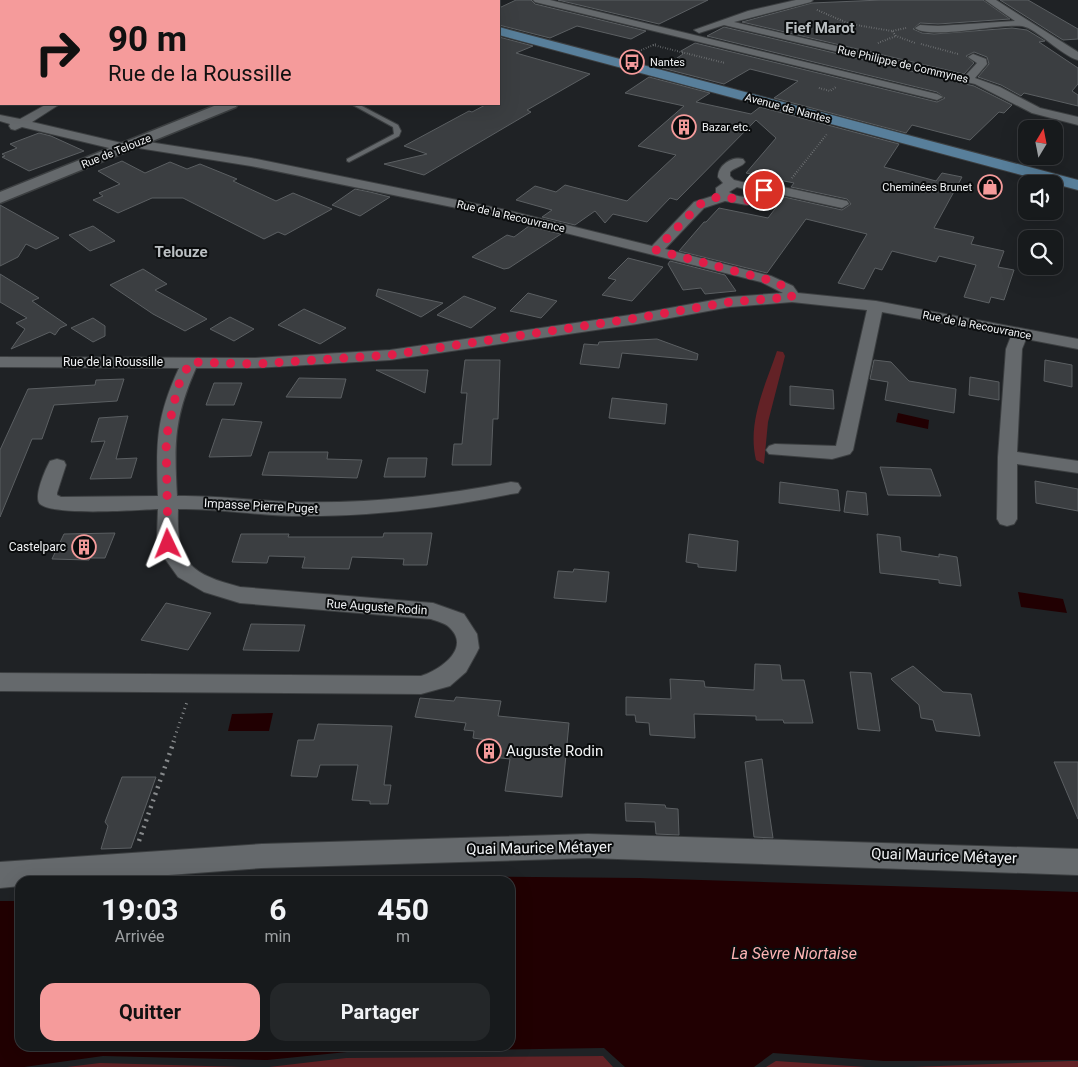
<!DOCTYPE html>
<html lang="fr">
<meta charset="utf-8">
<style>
:root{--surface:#171a1c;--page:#242729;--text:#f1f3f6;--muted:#9ea1a3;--line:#36383b;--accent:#f59b9b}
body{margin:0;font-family:Roboto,sans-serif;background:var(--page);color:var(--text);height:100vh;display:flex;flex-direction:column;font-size:19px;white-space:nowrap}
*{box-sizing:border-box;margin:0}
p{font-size:16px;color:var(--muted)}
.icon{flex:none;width:28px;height:28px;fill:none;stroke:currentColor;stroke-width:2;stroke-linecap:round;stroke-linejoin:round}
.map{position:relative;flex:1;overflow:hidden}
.side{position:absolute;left:15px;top:876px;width:500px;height:175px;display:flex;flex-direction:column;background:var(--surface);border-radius:15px;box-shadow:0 5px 20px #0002,0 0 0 1px var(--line)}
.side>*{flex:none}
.hud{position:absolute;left:0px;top:0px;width:500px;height:105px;box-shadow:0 5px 20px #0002,0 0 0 1px var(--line);background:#f59b9b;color:#111;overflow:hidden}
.needle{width:32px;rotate:10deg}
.fabs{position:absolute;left:1018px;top:120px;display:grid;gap:10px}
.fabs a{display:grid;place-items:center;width:45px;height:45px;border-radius:10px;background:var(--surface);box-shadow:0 5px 20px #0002,0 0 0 1px var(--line);font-size:25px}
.pin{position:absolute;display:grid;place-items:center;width:42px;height:42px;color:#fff;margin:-21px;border:2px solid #fff;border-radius:50%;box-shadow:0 1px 5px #0007}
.me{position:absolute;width:55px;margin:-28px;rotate:358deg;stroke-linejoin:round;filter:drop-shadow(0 0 4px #0008)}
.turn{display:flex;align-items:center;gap:18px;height:105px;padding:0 25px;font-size:22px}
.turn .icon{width:65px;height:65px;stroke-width:2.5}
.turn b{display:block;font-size:35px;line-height:42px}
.eta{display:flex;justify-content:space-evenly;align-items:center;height:85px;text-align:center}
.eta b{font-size:30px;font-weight:700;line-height:35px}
.action{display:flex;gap:10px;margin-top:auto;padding:10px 25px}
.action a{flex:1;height:58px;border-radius:15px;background:var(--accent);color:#111;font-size:20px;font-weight:700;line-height:58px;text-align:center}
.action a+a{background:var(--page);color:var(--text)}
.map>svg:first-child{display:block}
.green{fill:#632226}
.water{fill:#210002}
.building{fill:#3b3e41;stroke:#5b5f62}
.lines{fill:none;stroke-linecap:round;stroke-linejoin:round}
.service-casing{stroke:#3c3f41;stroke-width:2}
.minor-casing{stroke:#3c3f41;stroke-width:2}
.tertiary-casing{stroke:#3c3f41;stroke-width:3}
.primary-casing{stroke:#3c3f41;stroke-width:2}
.path-far2{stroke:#878a8c;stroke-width:2;stroke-dasharray:0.5 2;stroke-linecap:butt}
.path-far1{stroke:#878a8c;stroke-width:3;stroke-dasharray:1 4;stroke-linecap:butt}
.path{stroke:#878a8c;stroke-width:4.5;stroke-dasharray:2 5;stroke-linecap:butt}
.service{fill:#65696c;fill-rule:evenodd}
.minor{fill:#65696c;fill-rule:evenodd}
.tertiary{fill:#65696c;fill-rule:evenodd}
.primary{fill:#587f9b;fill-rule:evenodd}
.route{stroke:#e11d48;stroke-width:9;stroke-dasharray:0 16.2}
.labels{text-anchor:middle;stroke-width:4;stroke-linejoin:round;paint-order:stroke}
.far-poi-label{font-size:11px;fill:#f0f2f4;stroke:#0a0c0d;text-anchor:start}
.far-street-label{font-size:11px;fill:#f0f2f4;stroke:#0a0c0d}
.street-label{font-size:12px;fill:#f0f2f4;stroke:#0a0c0d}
.poi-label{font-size:12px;fill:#f0f2f4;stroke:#0a0c0d;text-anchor:end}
.far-district-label{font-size:15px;font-weight:bold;fill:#bbc0c3;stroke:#0a0c0d}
.near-poi-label{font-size:15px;fill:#f0f2f4;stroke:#0a0c0d;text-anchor:start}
.near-street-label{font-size:15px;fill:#f0f2f4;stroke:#0a0c0d}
.near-water-label{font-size:16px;font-style:italic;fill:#fdb4b4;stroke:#0a0c0d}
</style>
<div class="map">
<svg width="1078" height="1067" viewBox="0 0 1078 1067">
<rect width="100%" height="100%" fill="#1f2225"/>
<g class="green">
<path d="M777 351 783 352 785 356 768 422 764 464 756 460C747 423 765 386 777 351Z"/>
<path d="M603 1056 613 1067H269L346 1058Z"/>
<path d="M776 1061 866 1067H766Z"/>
<path d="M1070 1061H1078V1067H913Z"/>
<path d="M100 1063 243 1067H67Z"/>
</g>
<g class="water">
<path d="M898 413 929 420 928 429 896 422Z"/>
<path d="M1018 592 1063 599 1067 613 1021 607Z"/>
<path d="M273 713 269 731H228L232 714Z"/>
<path d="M437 876 639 878 1078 892V1060L884 1061 773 1053 754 1067H625L604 1048 347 1052 267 1060 103 1056 24 1067H0V901H20V1046H510V881H371Z"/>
</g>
<g class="building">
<path d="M516 0H531L535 4 646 31 631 39 577 26 550 38 499 25V8Z"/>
<path d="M558 0H708L659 24Z"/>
<path d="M881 0H983L1010 19 938 24 920 23 913 29 922 33 934 34 1012 28 1027 30 1045 41 1039 42 1078 68V84L1072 91 1078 95V106L1024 93 1021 96 1001 85 978 77 989 64 987 57 974 52 966 56 974 63 964 74 742 22 812 3Z"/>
<path d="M1000 0H1028L1078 29V39L1063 40Z"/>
<path d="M724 27 974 86 1012 105 1004 113 999 112 970 140 912 125 906 133 774 98 798 81 750 69 724 84 662 68 683 54 681 51 695 43 937 102 945 98 937 92 707 36Z"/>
<path d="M499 37 533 46 516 53 590 74 527 110 531 112 424 175 384 164 427 154 404 146 469 111 472 112 487 104H499Z"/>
<path d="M649 77 710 93 696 102 751 114 760 107 899 144 884 167 936 181 942 173 962 177 934 228 974 237 971 244 1004 251 998 267 1014 270 1004 300 991 297 989 303 964 297 976 265 939 256 936 262 892 251 882 270 875 268 864 289 838 283 867 234 806 219 767 273 679 251 704 222H706L719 208 768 218 784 197 842 210 851 204 847 199 791 187 794 183 746 173 776 138 756 120 677 200 670 198 647 222 613 214 605 223 595 211 575 225 542 217 552 210 516 200 535 186 556 192 565 185 627 201 676 155 638 146 684 106 625 93Z"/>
<path d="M39 133 51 136 84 151 29 171 2 157 5 156 2 154 17 148 10 144Z"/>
<path d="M122 161 145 173 170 162 187 169 200 164 237 179 233 181 276 201 293 193 332 209 285 235 278 232 264 239 183 198H152L118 213 93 200 103 196 99 193 120 184 98 171Z"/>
<path d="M355 189 370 192 390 197 360 216 332 205Z"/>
<path d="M0 205 59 238 36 249 26 244 18 257 0 266Z"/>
<path d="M93 226 115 241 90 251 69 235Z"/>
<path d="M529 226 561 234 509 268 504 269 472 257 507 235 514 237Z"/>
<path d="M628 258 663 267 632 301 602 295 616 280 608 278Z"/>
<path d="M670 261 725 275 736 291 705 294 701 288 683 290 668 264Z"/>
<path d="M143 269 167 284 155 290 207 319 185 331 153 314 110 285Z"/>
<path d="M0 274 39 298 32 301 67 325 60 328 55 335 50 332 11 349 25 329 16 323 27 318 0 302Z"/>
<path d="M378 289 443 303 421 317 376 296Z"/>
<path d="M528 293 557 301 541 318 510 311Z"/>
<path d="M464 296 496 308 471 328 437 315Z"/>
<path d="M304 309 346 328 320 344 278 325Z"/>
<path d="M230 317 254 329 234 341 210 329Z"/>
<path d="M93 318 105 326V336L93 342 71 328Z"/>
<path d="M657 339 698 354 697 360 622 353 619 368 580 364 584 344 598 345 599 342Z"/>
<path d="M465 360H500L498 419H493L491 465H452L454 444H462L467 393H461Z"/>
<path d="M874 360 891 362 909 381 956 389 954 413 885 400 888 382 870 379Z"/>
<path d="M1045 360 1072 365V387L1044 381Z"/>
<path d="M376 370H428L425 393Z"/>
<path d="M970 377 999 382V400L969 395Z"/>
<path d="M299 378 346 379 341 398 286 397Z"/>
<path d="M124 379 117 401 54 405 42 439H32L0 517V450L28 389 95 385 96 380Z"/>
<path d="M214 383H242L234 405H206Z"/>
<path d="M790 386 833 390 834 409 790 405Z"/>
<path d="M612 398 667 404 665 424 609 418Z"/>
<path d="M128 416 116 459 137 458 131 478 90 479 105 441 91 442 99 418Z"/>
<path d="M222 419 262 422 251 456 209 457Z"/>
<path d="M269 452H328L327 459 362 460 357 478 262 475Z"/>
<path d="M388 458H427L425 477H384Z"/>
<path d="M880 467 931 469 941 496 888 495Z"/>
<path d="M1035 481 1078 489V511L1036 503Z"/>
<path d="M780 482 838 490 840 511 779 503Z"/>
<path d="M847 491 866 493 868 515 844 512Z"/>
<path d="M115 533 105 558H90L89 560 52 559 64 534Z"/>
<path d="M384 533H432L427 565H403L404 559 352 557 349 569 302 568 305 557 269 556 267 563 232 562 241 534H289L288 537H383Z"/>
<path d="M689 534 738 541 736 571 698 567V564L686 562Z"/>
<path d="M877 534 900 537 901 551 939 557V554L957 557 961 586 939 583V580L880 573Z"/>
<path d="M574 569 609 572 606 602 554 598 558 571 573 572Z"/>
<path d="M166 603 211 613 188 650 141 640Z"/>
<path d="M251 624 305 625 299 651 243 650Z"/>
<path d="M755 664 780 665 782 680H804L813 723H784L783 720H756V716L694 714 695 738 650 735 649 723 636 722 635 715H626V697L671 699 670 679 704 681 705 687 754 690Z"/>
<path d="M913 666 943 692 971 694 980 736 936 731 933 720 921 718 919 705 891 679Z"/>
<path d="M850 672 871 673 880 731 858 729Z"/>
<path d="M456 697 501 701 498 716 569 723 562 797 505 791 510 759 483 756 487 740 473 738 474 731 464 730 466 723 415 717 420 698 454 701Z"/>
<path d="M318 724 392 726 384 785H391L388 804H370V801L352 800 358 765H320L317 777 291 776 298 740H314Z"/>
<path d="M762 759 769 811 773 838 754 837 745 762Z"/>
<path d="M1054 762H1078V819Z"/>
<path d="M122 777H156L131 848 101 849 108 826 105 822Z"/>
<path d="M625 803 665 805 666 808 678 809 679 835 656 834 655 822 626 821Z"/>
</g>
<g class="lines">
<g class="service-casing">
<path id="service" d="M351 104H358L398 125 401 131 399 136 349 162 347 161V159L394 134 393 127Z"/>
</g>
<g class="minor-casing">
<g id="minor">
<path d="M533 0H550L937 94 943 97 937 100 535 2Z"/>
<path d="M796 0H813L811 2 734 22 965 76 977 63 968 57 973 54 986 59 987 64 975 78 1000 87 1040 108 1078 117V125L1032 113 975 84 724 25 699 33 694 30 748 11Z"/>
<path d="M985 0H996L1078 52V60C1062 56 1036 28 1022 26 1001 23 929 40 915 28L920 25 938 26 1015 21Z"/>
<path d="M47 104H60L32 122 130 145 132 148 126 152 22 127 15 130 11 129 9 126 10 124 0 121V115L20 119Z"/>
<path d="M136 140 251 158 506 210 652 246 694 202 716 195V188L723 183 718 177C718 165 732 156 743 159L745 162C742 167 735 167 730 172V176L734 180 762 187H783L847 201 849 204 842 208 783 195H764L756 202 747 205 725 201 704 208 665 249 771 276 793 286 798 293 876 301 1078 339V349L1026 339 1022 349 1017 452 1078 461V473L1017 464V519L1014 524 1007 526 1000 524 997 519 998 457 1006 349 1011 336 882 312 853 450 850 454 832 459 769 454 766 450 769 446 775 444 836 446 867 310 792 302 730 307 637 324 390 360 255 368H196C174 418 174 443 177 496 216 495 253 501 292 502 366 504 438 496 511 482L518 483 521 488 518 493 511 494C438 509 366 517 292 516 254 515 216 508 178 509 176 562 189 574 240 587L433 603 464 614 477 634 479 648 476 654 466 672 450 686 421 694 0 691V673L421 676C440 670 472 648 449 627 445 623 436 621 431 619L240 603 204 592 178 577 163 556 157 537 158 509C136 510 54 516 40 504 33 497 46 468 50 461L57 459 64 461 66 465 57 493V495L61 497 158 496C156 442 156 418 179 368L0 367V357L255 358 390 350 637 314 730 297 783 293 761 282 506 218 251 166 132 147 130 144 132 141ZM737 187 751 191 752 193C745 199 737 197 729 192Z"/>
<path d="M588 834 1078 849V875L588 858 262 868 88 881H20V886L0 888V862L262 844Z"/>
</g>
</g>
<g class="tertiary-casing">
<path id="tertiary" d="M219 104H238L236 107 0 203V192Z"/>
</g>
<g class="primary-casing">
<g id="primary">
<rect x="373" y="0" width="17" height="1"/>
<path d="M499 27 1078 180V190L499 35Z"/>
</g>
</g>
<g class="path-far2">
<path d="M817 10 850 24 892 31"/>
<path d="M906 28 892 31 896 36 915 43"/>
<path d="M878 43 896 36"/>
<path d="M921 44 958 54"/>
<path d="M653 45 725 63"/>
<path d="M639 51 656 44"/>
<path d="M819 88 830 91 836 87"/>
<path d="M792 178 827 134"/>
</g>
<path class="path-far1" d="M173 742 187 702"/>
<path class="path" d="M139 841 174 741"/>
<use href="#service" class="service"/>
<use href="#minor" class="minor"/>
<use href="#tertiary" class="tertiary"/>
<use href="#primary" class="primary"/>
</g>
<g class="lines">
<path class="route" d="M168 544 166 438 178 386 190 362 255 364 390 355 637 318 730 302 792 297 788 289 776 282 656 250 699 205C705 201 719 195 726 197 737 199 748 204 758 196V191L764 190"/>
</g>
<defs>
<g id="bus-ring" transform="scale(1.25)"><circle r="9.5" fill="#0a0c0d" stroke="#f59b9b" stroke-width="1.5"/><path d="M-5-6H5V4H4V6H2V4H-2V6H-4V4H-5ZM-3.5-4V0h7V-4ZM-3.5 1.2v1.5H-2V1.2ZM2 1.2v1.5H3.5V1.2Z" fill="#f59b9b"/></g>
<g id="building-ring" transform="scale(1.25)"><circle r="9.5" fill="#0a0c0d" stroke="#f59b9b" stroke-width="1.5"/><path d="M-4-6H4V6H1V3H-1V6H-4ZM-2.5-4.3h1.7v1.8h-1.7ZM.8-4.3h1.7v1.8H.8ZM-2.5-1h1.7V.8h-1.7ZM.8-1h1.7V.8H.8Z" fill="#f59b9b"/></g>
<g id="shop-ring" transform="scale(1.25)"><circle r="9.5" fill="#0a0c0d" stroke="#f59b9b" stroke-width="1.5"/><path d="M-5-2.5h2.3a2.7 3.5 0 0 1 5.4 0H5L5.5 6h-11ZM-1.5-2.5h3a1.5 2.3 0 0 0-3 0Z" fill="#f59b9b"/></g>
</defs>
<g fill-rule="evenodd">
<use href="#bus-ring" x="632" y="62"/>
<use href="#building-ring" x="684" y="127"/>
<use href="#shop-ring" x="990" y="187"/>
<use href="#building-ring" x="84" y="547"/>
<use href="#building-ring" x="489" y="751"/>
</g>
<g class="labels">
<g class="far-poi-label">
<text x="650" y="66">Nantes</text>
<text x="702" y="131">Bazar etc.</text>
<text x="972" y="191" text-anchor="end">Cheminées Brunet</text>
</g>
<g class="far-street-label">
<text transform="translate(903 64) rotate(13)" y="4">Rue Philippe de Commynes</text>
<text transform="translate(788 108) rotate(15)" y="4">Avenue de Nantes</text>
<text transform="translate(116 151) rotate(-22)" y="4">Rue de Telouze</text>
<text transform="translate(511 216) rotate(13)" y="4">Rue de la Recouvrance</text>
<text transform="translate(977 325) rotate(11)" y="4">Rue de la Recouvrance</text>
</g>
<g class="street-label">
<text x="113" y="366">Rue de la Roussille</text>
<text transform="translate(261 506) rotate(3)" y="4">Impasse Pierre Puget</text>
<text transform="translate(377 607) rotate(4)" y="4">Rue Auguste Rodin</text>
</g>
<g class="poi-label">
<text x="66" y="551">Castelparc</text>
</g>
<g class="far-district-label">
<text x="820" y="33">Fief Marot</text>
<text x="181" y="257">Telouze</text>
</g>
<g class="near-poi-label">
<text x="506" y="756">Auguste Rodin</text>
</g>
<g class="near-street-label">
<text transform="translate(539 848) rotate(-1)" y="5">Quai Maurice Métayer</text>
<text transform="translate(944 856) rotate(2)" y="5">Quai Maurice Métayer</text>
</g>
<g class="near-water-label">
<text x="794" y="959">La Sèvre Niortaise</text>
</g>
</g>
</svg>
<div class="fabs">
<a><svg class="needle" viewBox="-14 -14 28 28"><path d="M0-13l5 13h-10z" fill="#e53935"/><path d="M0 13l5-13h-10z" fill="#9ea1a3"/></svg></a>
<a><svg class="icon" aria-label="sound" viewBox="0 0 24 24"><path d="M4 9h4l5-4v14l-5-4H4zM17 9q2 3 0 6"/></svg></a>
<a><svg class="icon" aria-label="search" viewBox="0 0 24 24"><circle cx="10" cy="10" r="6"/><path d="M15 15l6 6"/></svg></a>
</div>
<div class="pin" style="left:764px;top:190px;background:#d93025"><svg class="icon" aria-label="arrive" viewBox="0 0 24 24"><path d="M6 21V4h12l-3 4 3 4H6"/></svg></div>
<svg class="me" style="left:168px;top:544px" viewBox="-20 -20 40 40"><path d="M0-17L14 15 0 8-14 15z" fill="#e11d48" stroke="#fff" stroke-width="4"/></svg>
<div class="hud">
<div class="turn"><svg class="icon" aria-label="right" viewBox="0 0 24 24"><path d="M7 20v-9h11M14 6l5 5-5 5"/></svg><div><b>90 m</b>Rue de la Roussille</div></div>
</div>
<section class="side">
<div class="eta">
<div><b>19:03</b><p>Arrivée</p></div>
<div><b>6</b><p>min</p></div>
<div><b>450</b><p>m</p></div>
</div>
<div class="action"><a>Quitter</a><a>Partager</a></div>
</section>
</div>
